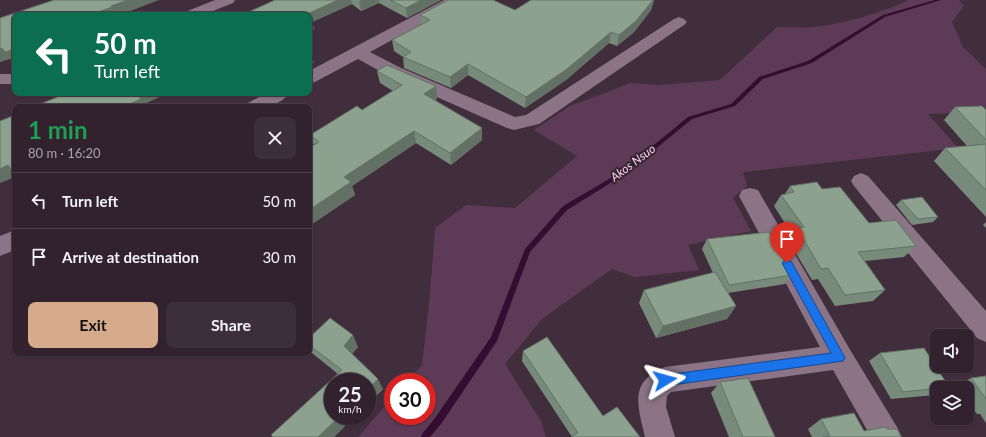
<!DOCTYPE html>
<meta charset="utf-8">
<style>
:root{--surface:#31222e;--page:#3d2f3a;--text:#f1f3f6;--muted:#a8a4aa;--line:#4c3f4a;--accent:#d6ab8b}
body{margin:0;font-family:Lato,sans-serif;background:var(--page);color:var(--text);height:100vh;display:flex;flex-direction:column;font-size:15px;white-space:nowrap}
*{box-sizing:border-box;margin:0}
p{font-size:13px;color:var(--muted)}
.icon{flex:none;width:22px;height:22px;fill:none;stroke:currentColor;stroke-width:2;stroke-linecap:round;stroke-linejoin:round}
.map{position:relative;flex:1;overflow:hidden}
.details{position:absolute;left:12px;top:104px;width:300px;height:252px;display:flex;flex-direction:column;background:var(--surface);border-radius:8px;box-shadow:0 1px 3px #0004,0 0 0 1px var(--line)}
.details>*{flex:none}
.hud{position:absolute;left:12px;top:12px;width:300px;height:84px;border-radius:8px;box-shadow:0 1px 3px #0004,0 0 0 1px var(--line);background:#0b6e4f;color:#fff;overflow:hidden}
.tools{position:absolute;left:930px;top:329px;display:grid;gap:8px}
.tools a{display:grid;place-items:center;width:44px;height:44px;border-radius:8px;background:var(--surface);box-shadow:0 1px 3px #0004,0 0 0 1px var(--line);font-size:20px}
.speed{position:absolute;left:324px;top:373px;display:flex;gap:8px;font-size:20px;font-weight:700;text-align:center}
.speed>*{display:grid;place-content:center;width:52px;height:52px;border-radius:50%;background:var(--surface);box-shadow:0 1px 3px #0004,0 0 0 1px var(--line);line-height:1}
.speed small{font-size:10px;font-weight:400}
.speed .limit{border:6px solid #d22;background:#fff;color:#111}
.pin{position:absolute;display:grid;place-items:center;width:34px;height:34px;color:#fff;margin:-41px -17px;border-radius:50% 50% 50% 0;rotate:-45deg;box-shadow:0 0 4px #0007}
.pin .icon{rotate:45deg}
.me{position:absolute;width:44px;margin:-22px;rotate:82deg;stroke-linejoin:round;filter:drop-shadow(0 0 3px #0008)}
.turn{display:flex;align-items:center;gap:14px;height:84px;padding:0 16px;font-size:18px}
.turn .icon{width:52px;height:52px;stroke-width:2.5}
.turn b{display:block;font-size:28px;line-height:34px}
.round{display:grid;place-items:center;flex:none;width:42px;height:42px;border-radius:8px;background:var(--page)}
.overview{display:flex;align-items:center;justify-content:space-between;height:68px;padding:0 16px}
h1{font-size:24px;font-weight:700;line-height:30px;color:#1e9e55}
.cta{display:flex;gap:8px;margin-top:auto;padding:8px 16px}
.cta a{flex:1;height:46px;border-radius:8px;background:var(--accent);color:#111;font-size:16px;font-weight:700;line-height:46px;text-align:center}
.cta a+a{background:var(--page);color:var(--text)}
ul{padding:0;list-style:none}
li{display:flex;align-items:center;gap:12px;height:56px;padding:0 16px;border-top:1px solid var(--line)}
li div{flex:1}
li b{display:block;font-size:15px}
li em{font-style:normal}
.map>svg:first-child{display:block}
.green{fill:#5d3b56}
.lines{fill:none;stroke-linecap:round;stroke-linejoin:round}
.stream{fill:#350d30;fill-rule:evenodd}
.minor{fill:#8a7485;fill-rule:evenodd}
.wall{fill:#788b7b}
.shaded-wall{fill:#627164}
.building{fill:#8ca28f;stroke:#627164}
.route{fill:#1a73e8;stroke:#114b97}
.labels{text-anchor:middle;stroke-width:4;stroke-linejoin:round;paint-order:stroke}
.water-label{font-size:12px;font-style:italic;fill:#fdd1f3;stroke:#362433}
</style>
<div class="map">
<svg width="986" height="437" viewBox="0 0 986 437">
<rect width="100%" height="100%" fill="#412e3d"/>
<path class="green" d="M906 0H959L964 6 952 22 963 47 986 69V112L928 114 958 148 743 172 747 186 733 198 751 231 688 245 699 270 635 277 612 269 542 319 505 364 541 421 546 437H358L393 397V416H427V382H407L422 365 430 294 435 228 466 205 515 208 577 156 534 130 570 106 608 92 630 83 658 85 720 80 777 27C790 27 802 28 814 27 845 24 878 13 907 1Z"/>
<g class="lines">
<path class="stream" d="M935 0H941L885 17 812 63 763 79 735 106 692 119 625 174 567 210 530 252 497 341 441 424 430 437H421L422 434 435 418 491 337 525 249 563 206 621 172 688 117 731 104 759 77 808 61 883 15Z"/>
<g class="minor">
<path d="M215 0H235L233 3 203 15H182L185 12Z"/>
<path d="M444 0H462L460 3 370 52 399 67 515 117 526 115 674 19 679 17 684 19 687 22 684 25 539 124 514 130 507 128 387 75 358 59 315 82 309 83V71Z"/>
<rect x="0" y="74" width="15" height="10"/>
<path d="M266 93H289C279 108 260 107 245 107L248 103Z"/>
<path d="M861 173 868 176 986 311V342L977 338 854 186 851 181 854 176Z"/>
<path d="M750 188 758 190 849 348 897 427 902 437H871L833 370 671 392 667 396 666 407 675 437H645C638 406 628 382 665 367L820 347 739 196 742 190Z"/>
<path d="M15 230V250L0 256V236Z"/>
</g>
</g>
<g class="wall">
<path d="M275 0H441L407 18 379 3 361 11 352 4 312 22 314 29Z"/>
<path d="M654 0 651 10 634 32 617 46 609 43 566 80 525 108 468 75 451 88 404 68 403 57 394 51 392 40 421 24 420 15 515 10Z"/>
<path d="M377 71 437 99 435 100 482 128V140L451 165 416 143 352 186 355 195 309 226V148L314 145 310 135 362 110 393 91 380 83Z"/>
<path d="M955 107 986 110V217L934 161 945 148 967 146 944 120Z"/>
<path d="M790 186 822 189 869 223 916 246 904 257 865 261 885 290 873 301 835 306 818 279 812 280 788 240 792 234 774 206 781 195 785 194Z"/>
<path d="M901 200 938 217 933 222 912 225 896 205Z"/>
<path d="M986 222V228L983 225Z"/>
<path d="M707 239 792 275 785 284 728 293 736 306 727 319 656 338 639 303 644 290 713 273 702 249Z"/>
<path d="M309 338 358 347 352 354 383 389 367 405V382L355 416 334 437H273L338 374 312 353 309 348Z"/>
<path d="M523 351 603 416 640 437H572L522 361Z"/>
<path d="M880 353 949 387 947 388H937V394L935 395 891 399 869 361Z"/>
<path d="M986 376V423L980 414H977L967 400V388H959L957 386 971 378Z"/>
<path d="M720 382 775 437H729L711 393Z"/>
<path d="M821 419 864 431 887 429 901 437H812L808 429Z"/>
</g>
<g class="shaded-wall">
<path d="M128 0H159L120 15H90Z"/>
<path d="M338 0H351L352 4 312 22 314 29 309 32V15H304Z"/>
<path d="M362 0H379V3L361 11 359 1Z"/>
<path d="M421 0H441L407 18 406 8Z"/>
<path d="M654 0 651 10 634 32 617 46 619 35Z"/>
<path d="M611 32 609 43 566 80 525 108 526 97Z"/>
<path d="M2 48 14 49 15 50V62L13 63 10 59 0 62V49Z"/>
<path d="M311 53 314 63 309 65V54Z"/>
<path d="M468 64V75L451 88 450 77Z"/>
<path d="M436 86 437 99 425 107 424 94Z"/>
<path d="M141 93H169L144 104 146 107H123L137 95Z"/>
<path d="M482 128V140L451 165 450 153Z"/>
<path d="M414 131 416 143 352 186 355 195 309 226V210L344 177Z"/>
<path d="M8 165 15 172V177L0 183V169Z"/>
<path d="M736 306 727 319 656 338 663 326Z"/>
<path d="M353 335 358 347 349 357 344 346Z"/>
<path d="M378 379 383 389 367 405V390Z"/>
<path d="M340 416H355L334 437H318Z"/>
</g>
<g class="building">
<path d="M54 0H128L111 6 112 7 90 15H15V50L14 49 5 52 2 48 0 49V18Z"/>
<path d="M275 0H338L305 15H242Z"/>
<path d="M390 0H421L406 8Z"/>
<path d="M448 0H493L515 10 531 0H653L636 21 619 35 611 32 567 69 526 97 468 64 450 77 403 57 411 52 392 40 430 20 420 15Z"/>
<path d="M387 65 436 86 424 94 482 128 450 153 414 131 344 177 351 182 309 210V148L319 142 310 135 357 106 362 110 402 85 377 71Z"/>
<path d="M65 93H141L137 95 141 99 123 107H33L65 94Z"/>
<path d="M982 106 986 110V140L955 107Z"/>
<path d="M15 115V175L8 165 0 169V121Z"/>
<path d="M986 144V190L945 148Z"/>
<path d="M817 182 822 189 840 187 869 223 896 220 916 246 858 252 885 290 845 295 828 268 821 269 797 228 804 227 781 195 794 192 790 186Z"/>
<path d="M922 197 938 217 918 219 901 200Z"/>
<path d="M769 232 792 275 729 285 707 239Z"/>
<path d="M715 272 736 306 663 326 644 290Z"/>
<path d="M330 318 353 335 344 346 378 379 367 390V382H333V416H340L318 437H273L271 435 342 370 309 345V338Z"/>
<path d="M547 337 603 416 617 407 640 437H573L572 436 578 433 523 351Z"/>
<path d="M924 348 949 387 903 392 880 353Z"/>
<path d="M986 376V399L971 378Z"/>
<path d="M748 378 775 437H743L720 382Z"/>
<path d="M854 413 864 431 885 427 887 429H897L901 437H822L830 436 821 419Z"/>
</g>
<path class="route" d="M787 259 791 261 843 354 845 358 843 361 665 386 661 384 659 380 661 377 665 375 831 353 782 263 784 261Z"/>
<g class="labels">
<g class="water-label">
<text transform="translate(633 163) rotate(-37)" y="4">Akos Nsuo</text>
</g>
</g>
</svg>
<div class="tools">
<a><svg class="icon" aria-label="sound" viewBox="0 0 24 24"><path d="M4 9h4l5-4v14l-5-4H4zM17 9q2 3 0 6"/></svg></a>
<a><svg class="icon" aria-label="layers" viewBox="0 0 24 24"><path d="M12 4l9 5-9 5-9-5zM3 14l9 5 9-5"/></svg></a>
</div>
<div class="speed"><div>25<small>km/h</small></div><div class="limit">30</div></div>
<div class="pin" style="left:787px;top:263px;background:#d93025"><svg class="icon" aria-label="arrive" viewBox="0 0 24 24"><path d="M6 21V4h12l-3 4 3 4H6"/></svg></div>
<svg class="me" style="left:665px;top:380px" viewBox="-20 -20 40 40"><path d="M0-17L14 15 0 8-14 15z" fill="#1a73e8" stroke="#fff" stroke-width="4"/></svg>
<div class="hud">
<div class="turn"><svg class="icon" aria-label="left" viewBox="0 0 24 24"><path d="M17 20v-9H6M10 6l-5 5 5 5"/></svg><div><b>50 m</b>Turn left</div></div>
</div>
<section class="details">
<div class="overview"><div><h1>1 min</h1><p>80 m · 16:20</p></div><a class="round"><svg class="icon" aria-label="close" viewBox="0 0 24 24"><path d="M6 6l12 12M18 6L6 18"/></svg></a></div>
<ul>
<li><svg class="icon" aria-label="left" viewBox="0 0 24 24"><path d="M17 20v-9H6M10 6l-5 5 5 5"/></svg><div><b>Turn left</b></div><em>50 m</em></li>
<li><svg class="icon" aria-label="arrive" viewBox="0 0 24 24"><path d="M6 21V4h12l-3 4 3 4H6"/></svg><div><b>Arrive at destination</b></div><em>30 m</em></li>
</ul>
<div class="cta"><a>Exit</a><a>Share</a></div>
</section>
</div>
